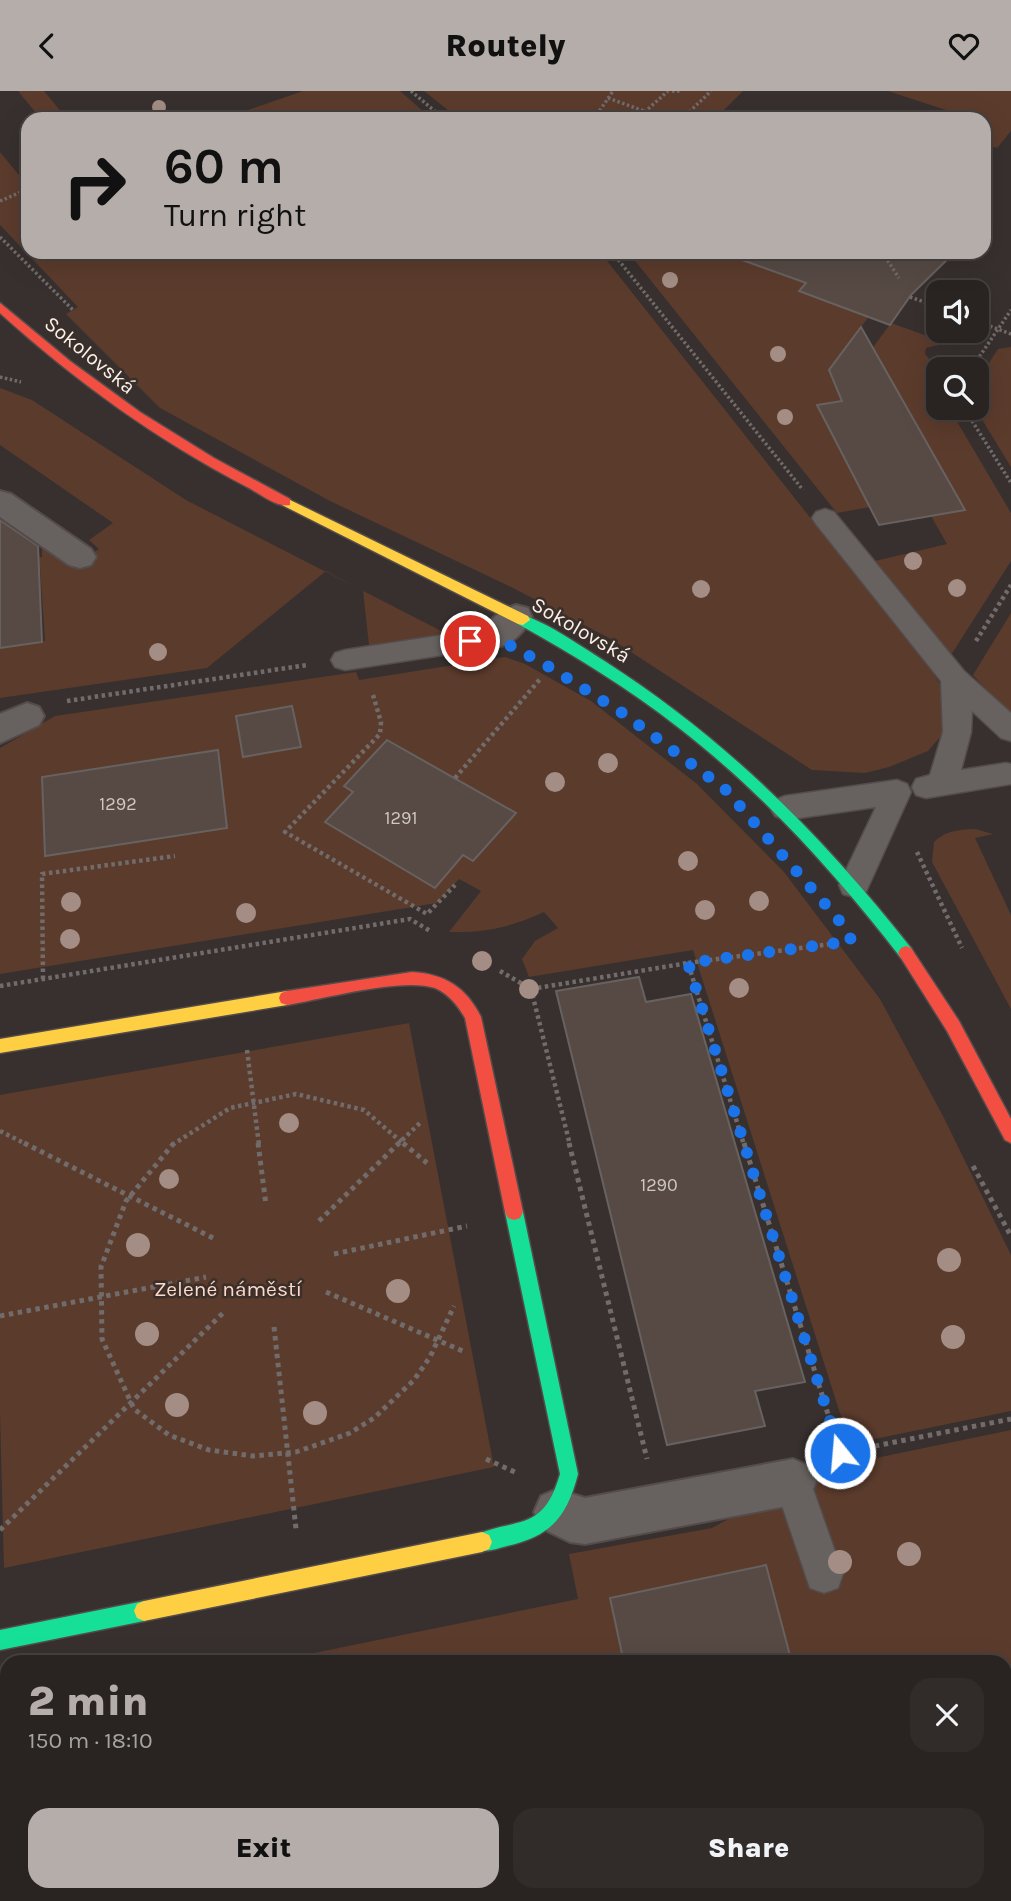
<!DOCTYPE html>
<meta charset="utf-8">
<style>
:root{--surface:#292422;--page:#312c2a;--text:#f1f3f6;--muted:#a5a4a5;--line:#454140;--accent:#b5adaa}
body{margin:0;font-family:Karla,sans-serif;background:var(--page);color:var(--text);height:100vh;display:flex;flex-direction:column;font-size:26px;white-space:nowrap}
*{box-sizing:border-box;margin:0}
p{font-size:23px;color:var(--muted)}
.icon{flex:none;width:38px;height:38px;fill:none;stroke:currentColor;stroke-width:2;stroke-linecap:round;stroke-linejoin:round}
.map{position:relative;flex:1;overflow:hidden}
.details{position:absolute;left:0px;top:1564px;width:1012px;height:247px;display:flex;flex-direction:column;background:var(--surface);border-radius:21px 21px 0 0;box-shadow:0 7px 28px #0002,0 0 0 2px var(--line)}
.details>*{flex:none}
.top-card{position:absolute;left:21px;top:21px;width:970px;height:147px;border-radius:21px;box-shadow:0 7px 28px #0002,0 0 0 2px var(--line);background:#b5adaa;color:#111;overflow:hidden}
.controls{position:absolute;left:926px;top:189px;display:grid;gap:14px}
.controls a{display:grid;place-items:center;width:63px;height:63px;border-radius:14px;background:var(--surface);box-shadow:0 7px 28px #0002,0 0 0 2px var(--line);font-size:35px}
.pin{position:absolute;display:grid;place-items:center;width:60px;height:60px;color:#fff;margin:-30px;border:4px solid #fff;border-radius:50%;box-shadow:0 2px 7px #0007}
.me{position:absolute;width:77px;margin:-38px;rotate:343deg;stroke-linejoin:round;filter:drop-shadow(0 0 5px #0008)}
.turn{display:flex;align-items:center;gap:24px;height:147px;padding:0 28px;font-size:32px}
.turn .icon{width:91px;height:91px;stroke-width:2.5}
.turn b{display:block;font-size:49px;line-height:60px}
.round{display:grid;place-items:center;flex:none;width:74px;height:74px;border-radius:21px;background:var(--page)}
.headline{display:flex;align-items:center;justify-content:space-between;height:119px;padding:0 28px}
h1{font-size:42px;font-weight:800;line-height:52px;color:var(--accent)}
.primary-button{display:flex;gap:14px;margin-top:auto;padding:14px 28px}
.primary-button a{flex:1;height:80px;border-radius:21px;background:var(--accent);color:#111;font-size:28px;font-weight:800;line-height:80px;text-align:center}
.primary-button a+a{background:var(--page);color:var(--text)}
header{display:flex;justify-content:space-between;align-items:center;height:91px;padding:0 28px;background:var(--accent);color:#111;font-size:32px;font-weight:800}
.map>svg:first-child{display:block}
.green{fill:#5b3b2c}
.building{fill:#574a45;stroke:#676260;stroke-width:2}
.lines{fill:none;stroke-linecap:round;stroke-linejoin:round}
.lane-casing{stroke:#534c4b;stroke-width:3}
.street-casing{stroke:#534c4b;stroke-width:4}
.fast-casing{stroke:#534c4b;stroke-width:3}
.slow-casing{stroke:#534c4b;stroke-width:3}
.jam-casing{stroke:#534c4b;stroke-width:3}
.path-far2{stroke:#716c6b;stroke-width:3.5;stroke-dasharray:2.5 2.5;stroke-linecap:butt}
.path-far1{stroke:#716c6b;stroke-width:4.5;stroke-dasharray:3.5 3.5;stroke-linecap:butt}
.path{stroke:#716c6b;stroke-width:5;stroke-dasharray:4.5 4.5;stroke-linecap:butt}
.lane{fill:#676260;fill-rule:evenodd}
.street{fill:#676260;fill-rule:evenodd}
.fast{fill:#16e098;fill-rule:evenodd}
.slow{fill:#ffcf43;fill-rule:evenodd}
.jam{fill:#f24e42;fill-rule:evenodd}
.tree{fill:#a38d84}
.route{stroke:#1a73e8;stroke-width:12;stroke-dasharray:0 21.6}
.labels{text-anchor:middle;stroke-width:5;stroke-linejoin:round;paint-order:stroke}
.number-label{font-size:18px;fill:#d0c7c3}
.street-label{font-size:21px;fill:#f9f1ed;stroke:#3b2f2a}
.park-label{font-size:21px;fill:#fcd9ca;stroke:#3b2f2a}
</style>
<header><svg class="icon" aria-label="back" viewBox="0 0 24 24"><path d="M15 5l-7 7 7 7"/></svg>Routely<svg class="icon" aria-label="heart" viewBox="0 0 24 24"><path d="M12 20l-8-8c-3-5 5-10 8-4 3-6 11-1 8 4z"/></svg></header>
<div class="map">
<svg width="1011" height="1810" viewBox="0 0 1011 1810">
<rect width="100%" height="100%" fill="#37302e"/>
<g class="green">
<path d="M18 0H44L67 28H41Z"/>
<path d="M303 0H400L432 28H222Z"/>
<path d="M424 0H743L715 28H459Z"/>
<path d="M888 0H1011V40L997 57 984 53V28H973Z"/>
<path d="M0 61 28 95V161H600L933 582 944 599 948 624 941 645 928 660 889 676 865 682 812 679 611 548 513 497 330 410 160 317 66 223 78 216 0 134Z"/>
<path d="M628 161H719L806 193 800 201 836 214 879 212 829 279 842 310 818 314 870 416 837 422Z"/>
<path d="M891 232 947 252 926 257 925 263 934 273 959 274 956 278H938V317H949L1011 422V470L951 564 875 470 947 453 931 425 964 419 857 278Z"/>
<path d="M1011 256V376L975 317 977 290 998 258Z"/>
<path d="M0 297 32 309 186 409 453 546 377 559 369 554 363 500 326 480 207 577 0 607V557L45 550 40 476 0 481V472L42 466V455L72 476 99 458 89 449 113 432 0 354Z"/>
<path d="M1011 522V627L973 584Z"/>
<path d="M505 566 525 573 591 610 697 693 784 781 880 908 943 1025 1011 1164V1320L860 1351 844 1335 693 859 529 886 522 868 535 850 558 837 544 821C512 836 484 842 449 841L481 800 459 788 437 812 0 883V657L55 625 356 581 359 589Z"/>
<path d="M975 738 993 743 975 747 1011 824V918L932 771 934 751C947 739 958 739 975 738Z"/>
<path d="M409 932 494 1376 4 1477 0 1322V1004Z"/>
<path d="M1011 1339V1810H0V1579L7 1577V1804H1004V1572L270 1571 578 1508 569 1463 712 1437 818 1379Z"/>
</g>
<g class="building">
<path d="M735 161H955L911 204 890 234 799 200 806 192 734 166Z"/>
<path d="M861 236 965 419 879 434 817 314 842 310 829 279Z"/>
<path d="M0 429 38 455 42 551 0 557Z"/>
<path d="M292 615 301 656 243 666 236 625Z"/>
<path d="M387 649 516 722 473 770 463 764 435 797 325 731 353 701 344 695Z"/>
<path d="M218 659 227 737 45 765 42 686Z"/>
<path d="M639 886 646 911 691 903 805 1291 755 1300 765 1335 667 1354 556 900Z"/>
<path d="M766 1474 792 1572H624L610 1507Z"/>
</g>
<g class="lines">
<g class="lane-casing">
<g id="lane">
<path d="M825 418 834 421 964 580 1011 622V650L1001 647 972 620 971 641 961 679 1006 672 1011 673V693L926 707 916 704 912 696 916 688 930 684 943 641 941 590 816 433 812 427 816 421Z"/>
<path d="M495 536 505 539 509 546 505 553 495 556 345 579 335 576 331 569 335 562 345 559Z"/>
<path d="M897 689 907 693 911 701 865 803 854 806 843 803 839 794 876 716 785 729 775 725 770 717 775 709 785 705Z"/>
<path d="M793 1372 806 1378 843 1483 838 1497 824 1502 810 1497 774 1391 780 1378Z"/>
</g>
</g>
<g class="street-casing">
<g id="street">
<path d="M0 400 11 403 91 458 96 466 91 474 80 477 69 474 0 426Z"/>
<path d="M516 514 528 517 532 526C522 545 505 561 483 555L478 546C487 531 500 519 516 514Z"/>
<path d="M27 612 39 616 44 625 39 634 0 652V623Z"/>
<path d="M793 1368 809 1375 816 1391 809 1407 793 1414 585 1453 570 1451 541 1437 534 1421 541 1405 557 1398 585 1407Z"/>
</g>
</g>
<g class="fast-casing">
<g id="fast">
<path d="M523 524C550 533 582 556 606 571 726 648 824 746 911 857L914 862 911 867H901C835 782 764 703 679 637 628 597 574 564 518 533L516 529Z"/>
<path d="M514 1113 520 1115 523 1121 578 1383C567 1426 551 1445 507 1455 496 1458 485 1462 475 1458L472 1451 475 1444C519 1426 543 1441 560 1383L505 1121 508 1115Z"/>
<path d="M144 1510 151 1513 154 1520 151 1527 144 1530 0 1559V1539Z"/>
</g>
</g>
<g class="slow-casing">
<g id="slow">
<path d="M286 407 528 525 530 529 523 534 518 533 282 414V408Z"/>
<path d="M287 900 293 902 295 907 293 912 287 914 0 962V948Z"/>
<path d="M482 1441 489 1444 492 1451 489 1458 482 1461 144 1530 137 1527 134 1520 137 1513 144 1510Z"/>
</g>
</g>
<g class="jam-casing">
<g id="jam">
<path d="M0 212 70 270 140 321 214 367 290 408V414C277 417 259 402 247 396 157 349 75 290 0 222Z"/>
<path d="M906 855 911 857 959 930 1011 1028V1052L1005 1049 947 940 901 867 898 862 901 857Z"/>
<path d="M412 881C445 883 466 896 481 926L523 1121 520 1127 514 1129 508 1127 505 1121 465 927C458 915 449 903 435 897 402 886 323 908 287 914L281 912 279 907 281 902 287 900Z"/>
</g>
</g>
<g class="path-far2">
<path d="M411 0 444 28"/>
<path d="M672 0H682"/>
<path d="M608 7 666 28"/>
<path d="M594 28 613 0"/>
<path d="M637 28 668 0"/>
<path d="M682 28 711 0"/>
<path d="M0 110 28 98"/>
<path d="M0 146 73 219"/>
<path d="M612 161 803 399"/>
<path d="M882 161 899 187"/>
<path d="M910 206 938 216"/>
<path d="M976 230 1011 243"/>
<path d="M971 278 1011 219"/>
<path d="M0 286 21 291"/>
<path d="M964 317 1011 392"/>
</g>
<g class="path-far1">
<path d="M976 550 1011 494"/>
<path d="M373 604 381 631 380 643 285 741 427 823 455 794"/>
<path d="M67 610 307 574"/>
<path d="M455 687 541 587"/>
<path d="M917 761 962 857"/>
<path d="M688 872 838 852"/>
<path d="M500 880 531 898 570 1054"/>
<path d="M43 888 42 783 175 765"/>
<path d="M0 895 410 828 432 841"/>
<path d="M531 898 688 872 744 1054"/>
<path d="M247 959 259 1054"/>
<path d="M0 1040 28 1054"/>
<path d="M172 1054 230 1017 296 1003 364 1019 405 1054"/>
<path d="M397 1054 422 1030"/>
</g>
<g class="path">
<path d="M24 1052 215 1148"/>
<path d="M174 1052 126 1110 101 1176 102 1248 134 1318 169 1344 209 1359 253 1365 296 1361 350 1342 374 1327 414 1289 430 1266 454 1215"/>
<path d="M258 1052 266 1114"/>
<path d="M403 1052 427 1072"/>
<path d="M569 1052 647 1368"/>
<path d="M744 1052 840 1362 1011 1328"/>
<path d="M973 1075 1011 1145"/>
<path d="M319 1130 399 1052"/>
<path d="M334 1163 467 1135"/>
<path d="M326 1201 465 1261"/>
<path d="M0 1225 206 1186"/>
<path d="M274 1236 296 1438"/>
<path d="M486 1368 517 1382"/>
<path d="M0 1439 224 1221"/>
<path d="M1004 1726 1011 1732"/>
<path d="M1004 1803 1011 1794"/>
<path d="M342 1804 343 1810"/>
<path d="M752 1804 753 1810"/>
<path d="M1000 1810 1004 1804"/>
</g>
<use href="#lane" class="lane"/>
<use href="#street" class="street"/>
<use href="#fast" class="fast"/>
<use href="#slow" class="slow"/>
<use href="#jam" class="jam"/>
</g>
<g class="tree">
<circle cx="159" cy="16" r="7"/>
<circle cx="670" cy="189" r="8"/>
<circle cx="778" cy="263" r="8"/>
<circle cx="785" cy="326" r="8"/>
<circle cx="913" cy="470" r="9"/>
<circle cx="957" cy="497" r="9"/>
<circle cx="701" cy="498" r="9"/>
<circle cx="158" cy="561" r="9"/>
<circle cx="608" cy="672" r="10"/>
<circle cx="555" cy="691" r="10"/>
<circle cx="688" cy="770" r="10"/>
<circle cx="759" cy="810" r="10"/>
<circle cx="71" cy="811" r="10"/>
<circle cx="705" cy="819" r="10"/>
<circle cx="246" cy="822" r="10"/>
<circle cx="70" cy="848" r="10"/>
<circle cx="482" cy="870" r="10"/>
<circle cx="739" cy="897" r="10"/>
<circle cx="529" cy="898" r="10"/>
<circle cx="289" cy="1032" r="10"/>
<circle cx="169" cy="1088" r="10"/>
<circle cx="138" cy="1154" r="12"/>
<circle cx="949" cy="1169" r="12"/>
<circle cx="398" cy="1200" r="12"/>
<circle cx="147" cy="1243" r="12"/>
<circle cx="953" cy="1246" r="12"/>
<circle cx="177" cy="1314" r="12"/>
<circle cx="315" cy="1322" r="12"/>
<circle cx="909" cy="1463" r="12"/>
<circle cx="840" cy="1471" r="12"/>
</g>
<g class="lines">
<path class="route" d="M470 550 495 546 551 577 624 623 725 698 838 828 852 850 688 872 840 1362"/>
</g>
<g class="labels">
<g class="number-label">
<text x="118" y="719">1292</text>
<text x="401" y="733">1291</text>
<text x="659" y="1100">1290</text>
</g>
<g class="street-label">
<text transform="translate(90 264) rotate(39)" y="7">Sokolovská</text>
<text transform="translate(581 539) rotate(30)" y="7">Sokolovská</text>
</g>
<g class="park-label">
<text x="228" y="1205">Zelené náměstí</text>
</g>
</g>
</svg>
<div class="controls">
<a><svg class="icon" aria-label="sound" viewBox="0 0 24 24"><path d="M4 9h4l5-4v14l-5-4H4zM17 9q2 3 0 6"/></svg></a>
<a><svg class="icon" aria-label="search" viewBox="0 0 24 24"><circle cx="10" cy="10" r="6"/><path d="M15 15l6 6"/></svg></a>
</div>
<div class="pin" style="left:470px;top:550px;background:#d93025"><svg class="icon" aria-label="arrive" viewBox="0 0 24 24"><path d="M6 21V4h12l-3 4 3 4H6"/></svg></div>
<svg class="me" style="left:840px;top:1362px" viewBox="-20 -20 40 40"><circle r="17" fill="#1a73e8" stroke="#fff" stroke-width="3"/><path d="M0-11L8 9 0 5-8 9z" fill="#fff"/></svg>
<div class="top-card">
<div class="turn"><svg class="icon" aria-label="right" viewBox="0 0 24 24"><path d="M7 20v-9h11M14 6l5 5-5 5"/></svg><div><b>60 m</b>Turn right</div></div>
</div>
<section class="details">
<div class="headline"><div><h1>2 min</h1><p>150 m · 18:10</p></div><a class="round"><svg class="icon" aria-label="close" viewBox="0 0 24 24"><path d="M6 6l12 12M18 6L6 18"/></svg></a></div>
<div class="primary-button"><a>Exit</a><a>Share</a></div>
</section>
</div>
